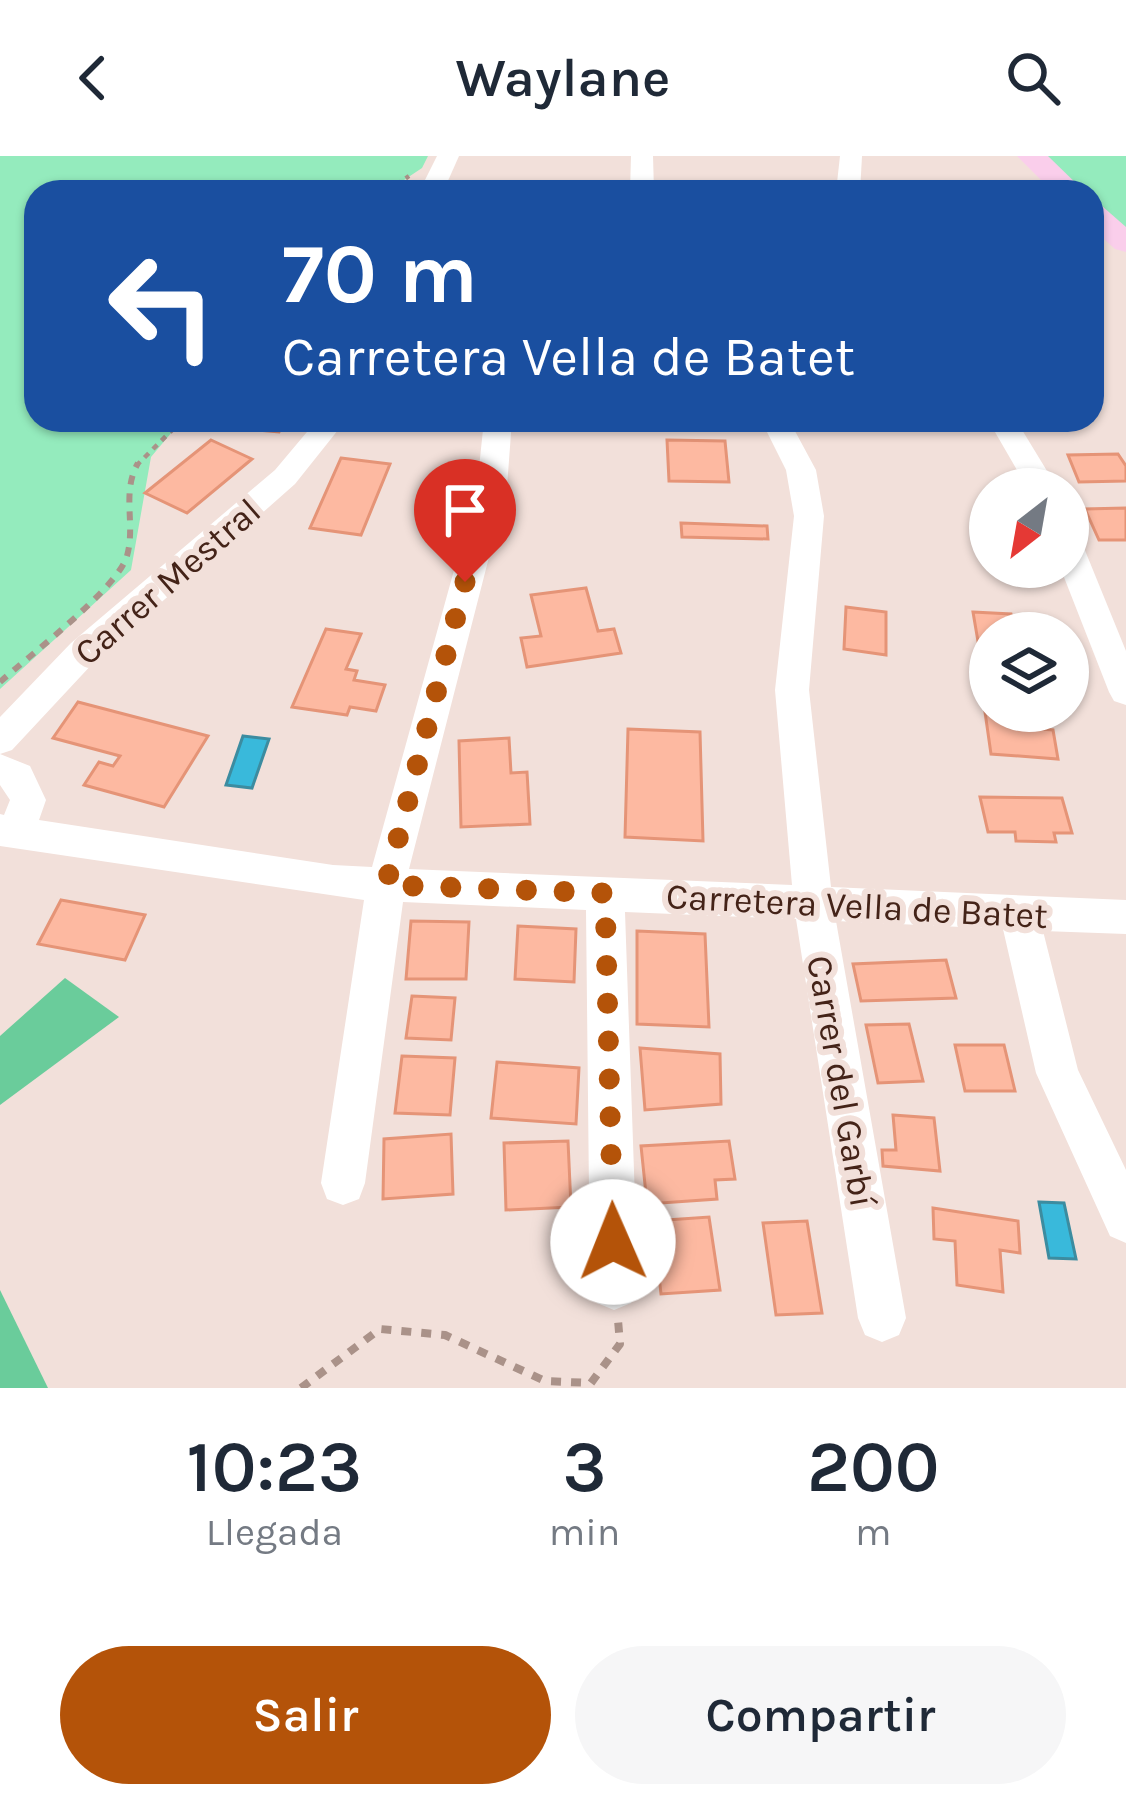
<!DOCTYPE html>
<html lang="es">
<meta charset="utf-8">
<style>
:root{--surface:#fff;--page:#f6f6f7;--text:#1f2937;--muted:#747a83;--accent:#b45309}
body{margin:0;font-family:Karla,sans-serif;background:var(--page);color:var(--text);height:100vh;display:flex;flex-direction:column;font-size:45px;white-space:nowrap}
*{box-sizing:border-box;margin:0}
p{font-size:39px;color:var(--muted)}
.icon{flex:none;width:66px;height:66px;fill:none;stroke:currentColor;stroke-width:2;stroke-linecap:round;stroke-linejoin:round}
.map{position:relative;height:1232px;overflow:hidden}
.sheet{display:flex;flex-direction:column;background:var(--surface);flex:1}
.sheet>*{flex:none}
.banner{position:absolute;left:24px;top:24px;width:1080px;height:252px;border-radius:36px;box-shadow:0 3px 9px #0004;background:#1a4fa0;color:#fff;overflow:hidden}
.needle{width:78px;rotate:211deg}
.tools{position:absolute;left:969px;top:312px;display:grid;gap:24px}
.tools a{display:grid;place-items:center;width:120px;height:120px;border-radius:50%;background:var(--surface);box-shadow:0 3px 9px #0004;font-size:60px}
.pin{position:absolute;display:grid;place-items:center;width:102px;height:102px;color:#fff;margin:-123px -51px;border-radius:50% 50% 50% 0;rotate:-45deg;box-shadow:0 0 12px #0007}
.pin .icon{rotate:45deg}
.me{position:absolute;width:132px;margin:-66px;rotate:359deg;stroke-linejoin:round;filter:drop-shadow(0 0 9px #0008)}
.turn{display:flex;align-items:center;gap:42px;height:252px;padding:0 60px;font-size:54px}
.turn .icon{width:156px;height:156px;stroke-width:2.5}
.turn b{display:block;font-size:84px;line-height:102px}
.eta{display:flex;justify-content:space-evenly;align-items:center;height:204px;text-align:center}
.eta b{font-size:72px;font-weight:600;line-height:84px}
.primary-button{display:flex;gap:24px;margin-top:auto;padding:24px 60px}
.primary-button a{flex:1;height:138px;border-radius:72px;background:var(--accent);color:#fff;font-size:48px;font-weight:600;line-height:138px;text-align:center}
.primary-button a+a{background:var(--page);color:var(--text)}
header{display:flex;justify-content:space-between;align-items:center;height:156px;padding:0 60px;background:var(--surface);font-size:54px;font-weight:600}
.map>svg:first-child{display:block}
.green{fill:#94ebbd}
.forest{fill:#6acc9b}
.water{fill:#39b9db;stroke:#3c8ca0;stroke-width:3}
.building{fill:#fdb9a1;stroke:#e59477;stroke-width:3}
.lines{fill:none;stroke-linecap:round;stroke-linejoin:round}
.path-far2{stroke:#aa9289;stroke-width:4.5;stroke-dasharray:6 6;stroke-linecap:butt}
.path-far1{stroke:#aa9289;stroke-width:6;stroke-dasharray:9 9;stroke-linecap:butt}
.path{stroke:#aa9289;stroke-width:8;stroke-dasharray:10 10;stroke-linecap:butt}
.minor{fill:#fff;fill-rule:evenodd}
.major{fill:#faceeb;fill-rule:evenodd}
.route{stroke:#b45309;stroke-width:21;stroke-dasharray:0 37.8}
.labels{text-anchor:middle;stroke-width:12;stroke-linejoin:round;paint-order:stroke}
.street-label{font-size:36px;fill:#442318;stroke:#f2e0da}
</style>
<header><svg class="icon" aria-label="back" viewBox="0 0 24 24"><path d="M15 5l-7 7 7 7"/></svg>Waylane<svg class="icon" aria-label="search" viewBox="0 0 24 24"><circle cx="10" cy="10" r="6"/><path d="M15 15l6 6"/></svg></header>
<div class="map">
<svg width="1126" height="1232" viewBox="0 0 1126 1232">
<rect width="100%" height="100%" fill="#f2e0da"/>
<g class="green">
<path d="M0 0H428L422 12 386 36H36V264H182L151 301 131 414 0 533Z"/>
<path d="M1044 0H1126V74L1092 43V36H1084Z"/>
</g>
<g class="forest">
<path d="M65 822 119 861 0 949V880Z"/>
<path d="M0 1134 48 1232H0Z"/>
</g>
<g class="water">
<path d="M243 580 269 583 252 632 226 629Z"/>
<path d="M1039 1046 1064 1047 1076 1103 1049 1102Z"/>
</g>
<g class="building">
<path d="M217 264H284L279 276 214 270Z"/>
<path d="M211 284 252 303 187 357 145 337Z"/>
<path d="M667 284 725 285 729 326 669 325Z"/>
<path d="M1118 298 1126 310V325L1079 326 1068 299Z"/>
<path d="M341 302 390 308 361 379 310 372Z"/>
<path d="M1126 352V384H1099L1085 353Z"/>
<path d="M681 367 767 370 768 383 682 381Z"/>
<path d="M586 432 598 475 614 473 621 497 527 511 521 482 541 480 531 439Z"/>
<path d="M846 451 886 456V499L844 493Z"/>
<path d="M973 456 1011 458 1015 477H990V509H982Z"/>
<path d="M326 473 361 478 346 513 357 515 354 524 385 529 376 555 350 551 347 559 292 551Z"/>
<path d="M983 542H990V555H1039L1042 573 1053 574 1058 603 991 598Z"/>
<path d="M78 546 208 580 164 651 84 629 99 606 113 610 120 600 53 582Z"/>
<path d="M628 573 700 576 703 685 625 681Z"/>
<path d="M509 582 511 617 527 616 530 668 461 671 459 585Z"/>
<path d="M980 641 1062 642 1072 677H1054L1056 686 1016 685 1015 676H988Z"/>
<path d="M61 744 145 759 125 804 38 788Z"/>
<path d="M411 765 469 766 466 823H406Z"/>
<path d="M518 770 576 773 574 826 515 823Z"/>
<path d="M637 775 705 778 709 871 637 868Z"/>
<path d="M946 804 956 842 861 845 853 808Z"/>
<path d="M412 840 455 842 451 884 406 882Z"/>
<path d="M909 868 923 925 878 927 866 869Z"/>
<path d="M955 889H1004L1015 935H965Z"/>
<path d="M640 892 720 898 721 948 645 954Z"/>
<path d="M402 900 455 902 450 959 395 957Z"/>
<path d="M497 906 579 912 576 968 491 962Z"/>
<path d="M893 959 934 962 940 1015 883 1010 882 994H896Z"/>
<path d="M451 978 453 1038 383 1043 384 983Z"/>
<path d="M568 985 571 1051 506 1054 504 987Z"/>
<path d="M729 985 735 1023 715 1024 717 1043 647 1048 641 990Z"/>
<path d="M933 1052 1018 1065 1020 1097 1000 1094 1003 1136 957 1129 955 1085 934 1083Z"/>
<path d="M709 1061 720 1134 661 1138 653 1065Z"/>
<path d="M807 1065 822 1157 776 1159 763 1067Z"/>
</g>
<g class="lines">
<g class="path-far2">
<path d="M386 36 409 20"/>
<path d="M136 310 182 264"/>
</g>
<path class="path-far1" d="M0 526C29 500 118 432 127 400 136 368 121 337 138 307"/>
<path class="path" d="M301 1232 380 1173 445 1179 545 1225 591 1227 620 1188 618 1164"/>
<g class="minor">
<path d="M437 0H459L443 36H419Z"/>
<path d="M631 0H653L654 36H630Z"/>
<path d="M840 0H862L860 36H836Z"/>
<path d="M317 264H346L295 328 95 505 12 594 0 598V561L71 487 275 314Z"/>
<path d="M484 264H512L507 331 409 713 792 729 775 534 794 360 786 314 761 264H789L816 314 824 360 809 534 831 731 1126 744V778L1043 775 1078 914 1126 1014V1087L1110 1080 1036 917 1003 773 836 765 906 1162 899 1179 882 1186 865 1179 858 1162 796 763 625 756 638 1130 631 1147 614 1154 597 1147 590 1130 586 754 403 746 365 1027 359 1043 343 1049 327 1043 321 1027 364 744 0 690V658L4 659 10 644 0 629V598L30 610 46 644 39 664 333 709 372 711 477 331Z"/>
<path d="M988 264H1016L1058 333H1028Z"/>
<path d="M1068 381 1079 384 1084 392 1126 495V549L1114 545 1109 536 1060 411H1068Z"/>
</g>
<g class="major">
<path d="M1017 0H1048L1085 36H1053Z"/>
<path d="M1092 47 1102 50 1126 71V96L1115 93 1092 72Z"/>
</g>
</g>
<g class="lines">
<path class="route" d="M465 426 386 729 605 737 613 1086"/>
</g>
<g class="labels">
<g class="street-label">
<text transform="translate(167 425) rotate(-41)" y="13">Carrer Mestral</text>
<text transform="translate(857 749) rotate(3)" y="13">Carretera Vella de Batet</text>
<text transform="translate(842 925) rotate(80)" y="13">Carrer del Garbí</text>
</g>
</g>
</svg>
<div class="tools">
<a><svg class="needle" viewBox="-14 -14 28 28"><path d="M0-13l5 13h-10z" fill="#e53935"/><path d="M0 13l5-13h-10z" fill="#747a83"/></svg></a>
<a><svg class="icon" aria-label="layers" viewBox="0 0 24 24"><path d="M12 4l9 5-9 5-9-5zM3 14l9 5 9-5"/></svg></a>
</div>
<div class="pin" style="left:465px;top:426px;background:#d93025"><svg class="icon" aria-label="arrive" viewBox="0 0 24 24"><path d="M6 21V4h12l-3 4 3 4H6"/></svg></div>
<svg class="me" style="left:613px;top:1086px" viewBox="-20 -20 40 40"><circle r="19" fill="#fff"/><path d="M0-13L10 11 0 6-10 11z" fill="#b45309"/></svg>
<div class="banner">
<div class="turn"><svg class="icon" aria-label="left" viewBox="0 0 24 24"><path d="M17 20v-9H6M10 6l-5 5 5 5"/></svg><div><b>70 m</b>Carretera Vella de Batet</div></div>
</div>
</div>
<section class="sheet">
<div class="eta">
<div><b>10:23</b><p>Llegada</p></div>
<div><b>3</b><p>min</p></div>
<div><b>200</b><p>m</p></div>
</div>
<div class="primary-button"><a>Salir</a><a>Compartir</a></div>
</section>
